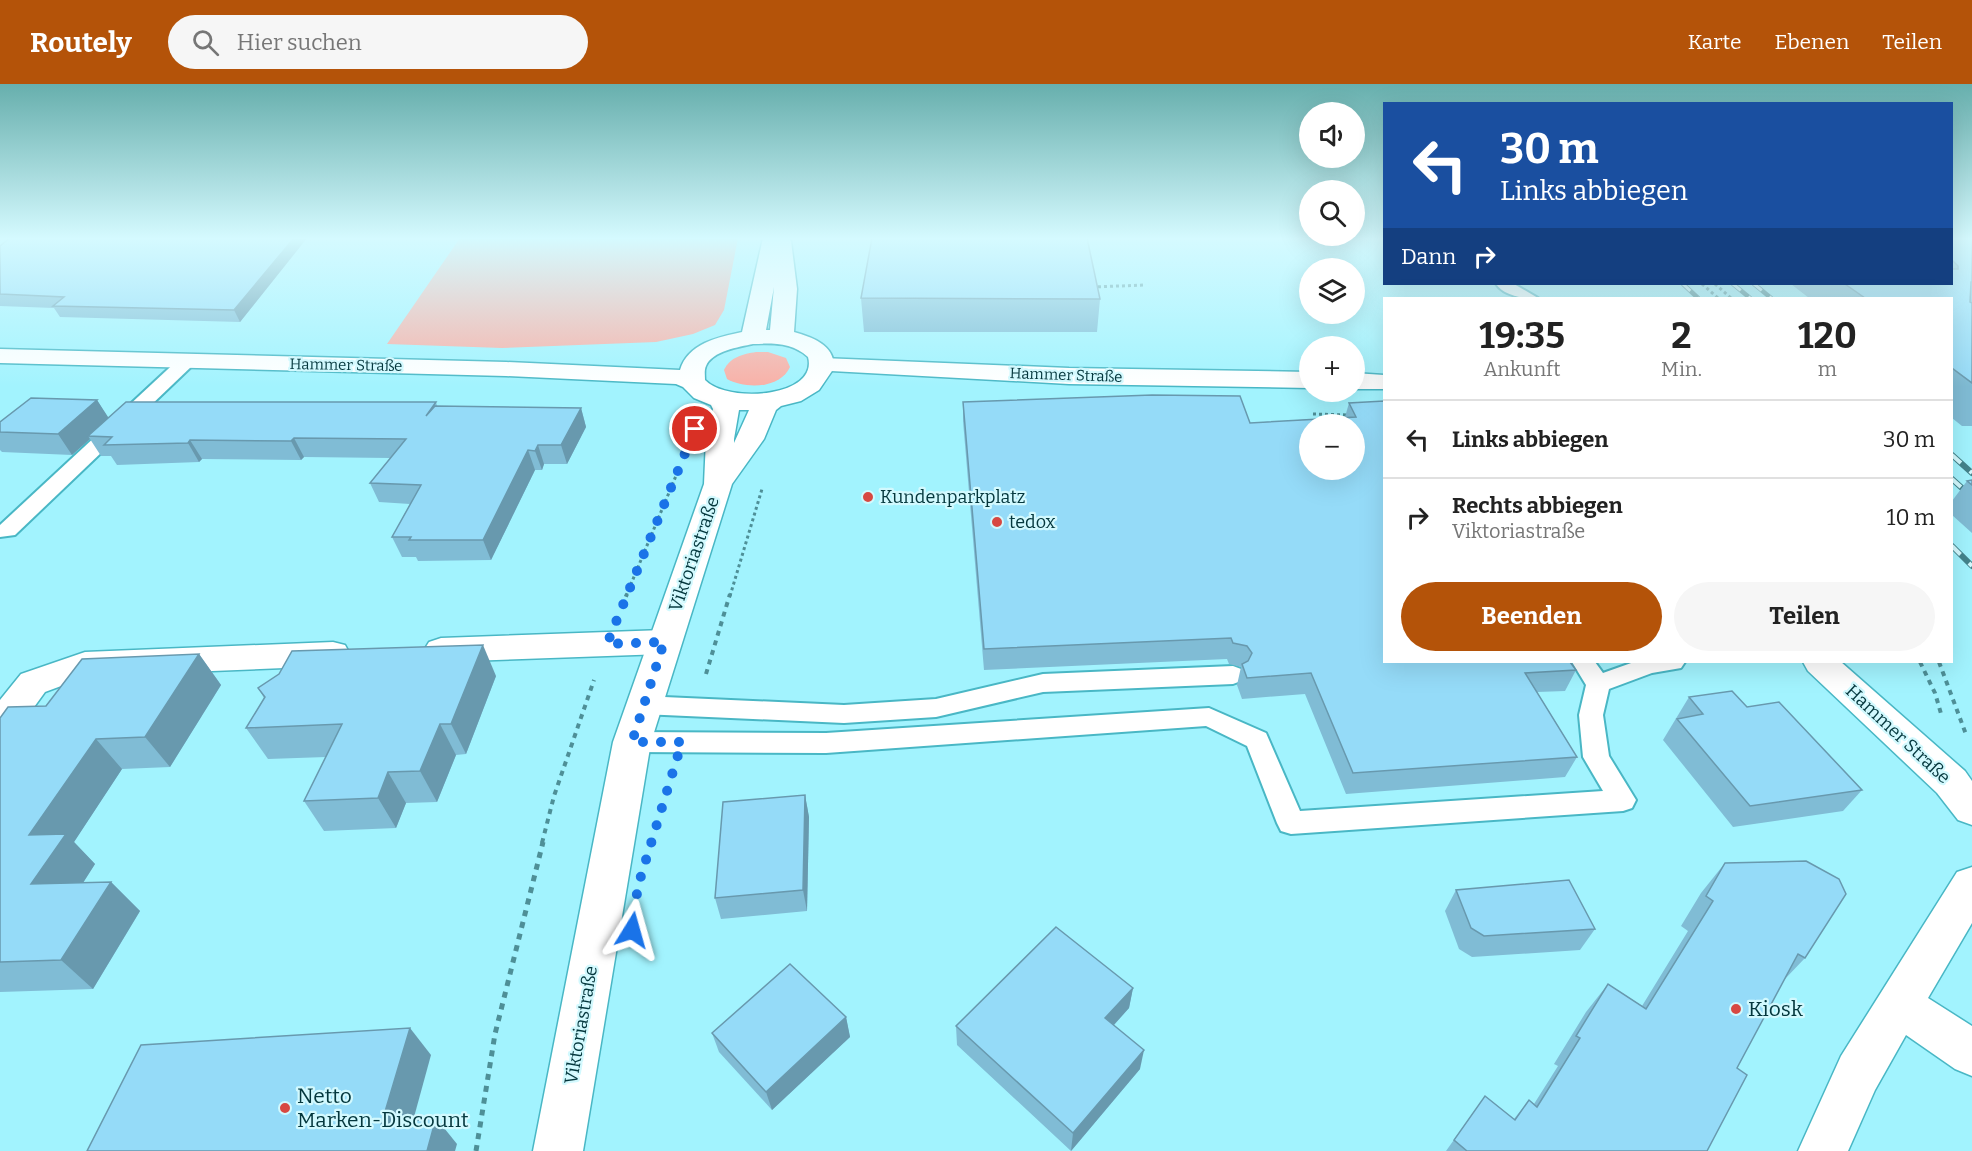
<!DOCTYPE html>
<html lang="de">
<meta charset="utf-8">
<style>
:root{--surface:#fff;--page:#f6f6f6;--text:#222;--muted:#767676;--line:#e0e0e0;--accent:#b45309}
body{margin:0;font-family:Bitter,serif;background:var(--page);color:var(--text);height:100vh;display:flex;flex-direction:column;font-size:22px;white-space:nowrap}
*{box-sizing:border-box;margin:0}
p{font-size:20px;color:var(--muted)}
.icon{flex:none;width:33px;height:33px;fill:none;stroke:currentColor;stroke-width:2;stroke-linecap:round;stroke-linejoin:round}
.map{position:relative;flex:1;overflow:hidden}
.sheet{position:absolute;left:1383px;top:213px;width:570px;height:366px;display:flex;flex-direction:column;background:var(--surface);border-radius:0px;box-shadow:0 6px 24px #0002}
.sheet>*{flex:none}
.guide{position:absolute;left:1383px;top:18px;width:570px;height:183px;border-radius:0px;box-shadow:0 6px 24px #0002;background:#1a4fa0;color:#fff;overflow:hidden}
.fabs{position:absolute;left:1299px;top:18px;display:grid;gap:12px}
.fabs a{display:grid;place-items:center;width:66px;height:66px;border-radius:50%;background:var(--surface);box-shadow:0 6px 24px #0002;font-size:30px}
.pin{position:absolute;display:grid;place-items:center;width:51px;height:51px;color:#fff;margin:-26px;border:3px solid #fff;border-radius:50%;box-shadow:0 2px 6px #0007}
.me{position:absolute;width:66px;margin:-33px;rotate:8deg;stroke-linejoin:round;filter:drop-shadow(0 0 4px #0008)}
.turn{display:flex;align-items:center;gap:21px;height:126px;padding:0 18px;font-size:27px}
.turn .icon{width:78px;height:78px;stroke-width:2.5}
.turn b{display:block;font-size:42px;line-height:51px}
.then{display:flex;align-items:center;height:57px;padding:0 18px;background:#0003;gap:12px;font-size:22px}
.eta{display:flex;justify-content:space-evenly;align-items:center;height:102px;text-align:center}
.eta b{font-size:36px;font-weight:700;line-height:42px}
.button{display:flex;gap:12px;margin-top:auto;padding:12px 18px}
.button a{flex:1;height:69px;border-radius:36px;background:var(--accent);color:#fff;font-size:24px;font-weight:700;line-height:69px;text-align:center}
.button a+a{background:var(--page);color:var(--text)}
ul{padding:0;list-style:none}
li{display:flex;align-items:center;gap:18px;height:78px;padding:0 18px;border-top:2px solid var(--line)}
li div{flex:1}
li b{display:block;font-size:22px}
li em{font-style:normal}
header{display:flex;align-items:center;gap:36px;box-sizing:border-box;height:84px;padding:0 30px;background:var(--accent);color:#fff}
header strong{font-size:28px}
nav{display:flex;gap:33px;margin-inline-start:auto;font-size:21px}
.search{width:420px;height:54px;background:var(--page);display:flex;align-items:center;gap:15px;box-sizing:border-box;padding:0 21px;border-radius:33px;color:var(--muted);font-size:22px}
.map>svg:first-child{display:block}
.green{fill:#f9b0a7}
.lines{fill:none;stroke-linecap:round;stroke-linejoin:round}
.lane-casing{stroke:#49b7c5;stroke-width:4}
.street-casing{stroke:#49b7c5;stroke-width:3}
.secondary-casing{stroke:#49b7c5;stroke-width:3}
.path-far2{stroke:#4e8f97;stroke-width:3;stroke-dasharray:3 3;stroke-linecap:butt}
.path-far1{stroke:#4e8f97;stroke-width:4;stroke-dasharray:5 5;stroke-linecap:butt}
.path{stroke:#4e8f97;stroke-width:5;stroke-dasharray:6 6;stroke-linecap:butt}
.lane{fill:#fff;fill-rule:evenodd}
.street{fill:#fff;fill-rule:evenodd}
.secondary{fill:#fff;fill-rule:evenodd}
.rail-far1-casing{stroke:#44838b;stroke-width:4.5}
.rail-casing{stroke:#44838b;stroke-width:6}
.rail-far1{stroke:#d2f9fe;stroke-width:3;stroke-dasharray:10;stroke-linecap:butt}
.rail{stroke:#d2f9fe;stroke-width:4;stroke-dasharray:12;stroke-linecap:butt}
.wall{fill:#80bcd5}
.shaded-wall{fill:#6899ae}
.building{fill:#95dbf8;stroke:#6899ae;stroke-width:1.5;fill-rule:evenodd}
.route{stroke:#1a73e8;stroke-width:10;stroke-dasharray:0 18}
.poi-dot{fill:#d74842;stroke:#d2f9fe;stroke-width:2}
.labels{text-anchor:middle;stroke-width:4.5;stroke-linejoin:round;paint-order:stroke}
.far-street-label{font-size:15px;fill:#04373d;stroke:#d2f9fe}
.poi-label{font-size:18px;fill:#04373d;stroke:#d2f9fe;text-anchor:start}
.street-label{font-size:18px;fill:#04373d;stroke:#d2f9fe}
.near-poi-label{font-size:21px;fill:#04373d;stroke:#d2f9fe;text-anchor:start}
</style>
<header>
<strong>Routely</strong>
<div class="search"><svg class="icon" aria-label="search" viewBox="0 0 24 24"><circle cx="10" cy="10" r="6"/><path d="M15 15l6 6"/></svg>Hier suchen</div>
<nav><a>Karte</a><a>Ebenen</a><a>Teilen</a></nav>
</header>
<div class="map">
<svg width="1972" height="1067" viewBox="0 0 1972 1067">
<rect width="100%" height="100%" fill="#a2f3fe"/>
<g class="green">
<path d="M460 154H738L724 226 715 241 693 250 656 258 502 264 387 260Z"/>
<path d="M756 268H768L786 274 790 283C780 305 745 305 727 295L724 286C730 273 743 270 756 268Z"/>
</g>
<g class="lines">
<g class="lane-casing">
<g id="lane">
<path d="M1496 200H1514L1538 214C1524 215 1504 212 1496 200Z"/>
<path d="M187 272 193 273 195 277 193 281 15 451 0 453V441L181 273Z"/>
<path d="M1572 578H1595L1603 589 1634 578H1685L1681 584 1652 589 1609 605 1603 631 1609 672 1636 716 1632 724 1623 727 1291 750 1281 747 1277 739 1247 662 1206 642 826 669 632 668 623 665 619 658 623 651 632 648 826 649 1209 624 1266 649 1300 727 1603 707 1583 673 1579 631 1586 601Z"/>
<path d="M1233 582 1241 585 1245 591 1241 597 1233 600 1043 608 936 633 844 639 642 630 633 627 630 621 633 615 642 612 844 621 936 615 1043 590Z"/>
</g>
</g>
<g class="street-casing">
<g id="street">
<path d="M822 274 1069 284 1310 288V304L1069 300 813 286 810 281 813 276Z"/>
<path d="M1354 289 1384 291V305H1354Z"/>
<path d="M664 546 676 550 681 558 676 566 664 570 441 578 429 574 424 566 429 558 441 554Z"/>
<path d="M333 558 345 561 350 570 345 579 333 582 88 592 45 608 13 652 0 656V616L21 590 85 568Z"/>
<path d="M1803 578H1841L1965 687 1972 697V741L1958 736 1937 709 1808 587Z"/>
<path d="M1972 783V839L1928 914 1972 942V992L1955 985 1906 951 1875 1006 1848 1067H1798L1841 972 1957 788Z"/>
</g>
</g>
<g class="secondary-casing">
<path id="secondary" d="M763 154H789L791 157 797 205 794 248C812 253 835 261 834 284L819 306 801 317 781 322 776 326 764 355 732 400 651 658 583 1067H533L613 658 704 400 706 355 713 325 711 321 694 314 683 303 676 300 506 292 0 279V265L506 278 680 286C688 259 719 253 742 248ZM774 203 770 246H766ZM753 260C773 259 793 259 808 273 819 313 728 320 705 296 705 292 704 286 706 282 712 267 739 263 753 260ZM739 326H749L734 359V355Z"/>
</g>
<g class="path-far2">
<path d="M1702 200 1718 214"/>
<path d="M1715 200 1731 214"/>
<path d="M1092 203 1146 201"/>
<path d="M1313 330 1348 331"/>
<path d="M626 512 678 387"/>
<path d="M730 512 762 405"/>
</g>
<g class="path-far1">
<path d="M622 522 627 510"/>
<path d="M1920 578 1935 609 1942 633"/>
<path d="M1939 578 1967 653"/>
<path d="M706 590 730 510"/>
<path d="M542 759 554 712 594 596"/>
</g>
<path class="path" d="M476 1067 495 950 543 758"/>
<use href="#lane" class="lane"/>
<use href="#street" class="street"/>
<use href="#secondary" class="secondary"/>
<g class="rail-far1-casing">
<g id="rail-far1">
<path d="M1683 200 1698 214"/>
<path d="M1733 200 1750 214"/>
<path d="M1754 200 1771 214"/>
</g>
</g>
<g class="rail-casing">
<g id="rail">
<path d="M1952 371 1972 389"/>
<path d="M1952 395 1972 413"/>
<path d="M1952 462 1972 482"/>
</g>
</g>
<use href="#rail-far1" class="rail-far1"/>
<use href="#rail" class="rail"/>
</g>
<g class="wall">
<path d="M307 154 240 238 60 233 54 224 0 222V162Z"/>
<path d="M1952 154H1972V342H1962L1952 334V214H1809L1791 200H1952Z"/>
<path d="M861 214 1100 215 1097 248H864Z"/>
<path d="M97 316 108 334 436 318 437 322 581 324 586 343 567 380H544L542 386H535L491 476 418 477 416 473H402L392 453 410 420 379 418 370 399 390 374 304 373 301 376 202 375 199 378 117 381 111 372H101L90 355 72 371 2 368 0 366V338Z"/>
<path d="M963 318 1250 339 1345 333 1349 319 1576 586 1565 607 1537 608 1577 673 1565 693 1346 710 1305 610 1242 615 1237 601 1241 583 1229 580 1227 575 984 586 963 337Z"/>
<path d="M1972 396V449L1952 431V417L1967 397Z"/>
<path d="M199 570 221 601 170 683 122 685 74 758 95 780 83 799 111 798 140 827 93 905 0 908V634L46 622Z"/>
<path d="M496 592 466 670 456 671 437 718 406 719 396 744 324 747 304 717 326 673 268 675 246 644 264 614 258 604Z"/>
<path d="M1689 613 1747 623 1862 706 1843 727 1733 743 1663 656Z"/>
<path d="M805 711 809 733 807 827 721 835 715 814Z"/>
<path d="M1725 779 1805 874 1784 896 1737 984 1707 1067H1446L1485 1012 1514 1035 1529 1016 1534 1020 1558 982 1554 980 1586 928 1608 900 1642 922 1688 847 1681 842 1701 809Z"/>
<path d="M1456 806 1595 845 1580 866 1472 873 1459 865 1445 827Z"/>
<path d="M1133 904 1129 924 1114 941 1140 985 1071 1067 957 961 956 942Z"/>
<path d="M846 933 850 953 772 1026 719 968 712 949Z"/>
</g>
<g class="shaded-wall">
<path d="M294 154H307L240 238 234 226Z"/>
<path d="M97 316 110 336 88 352 90 355 72 371 58 350Z"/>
<path d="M581 324 586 343 567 380 561 361Z"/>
<path d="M294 354 304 373 301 376 291 357Z"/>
<path d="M190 356 202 375 199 378 188 359Z"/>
<path d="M538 361 544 380 542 386 535 367Z"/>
<path d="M528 366 535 386 491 476 483 456Z"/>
<path d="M483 561 496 592 466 670 451 640Z"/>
<path d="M199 570 221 601 170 683 145 653Z"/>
<path d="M440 640 456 671 437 718 420 687Z"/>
<path d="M96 655 122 685 74 758 95 780 63 830 31 800 29 751Z"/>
<path d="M388 688 406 719 396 744 378 714Z"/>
<path d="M805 711 809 733 807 827 803 806Z"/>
<path d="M111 798 140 827 93 905 61 876Z"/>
<path d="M1133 904 1129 924 1102 954 1105 934Z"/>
<path d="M846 933 850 953 772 1026 766 1008Z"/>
<path d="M410 944 431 971 405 1066 381 1041Z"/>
<path d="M1144 966 1140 985 1071 1067 1073 1049Z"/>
<path d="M436 1034 457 1060 455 1067H427Z"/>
</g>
<g class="building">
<path d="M10 154H294L234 226 53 222 64 213 0 210V162Z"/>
<path d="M872 154H1087L1100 215 861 214Z"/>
<path d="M1952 154H1972V198H1971L1970 218 1972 219V299L1952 284V214H1865L1845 200H1952V185H1958V182L1952 176Z"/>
<path d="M1152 311 1240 312 1250 339 1356 333 1349 319 1384 317V578H1570L1576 586 1525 589 1577 673 1353 689 1311 589 1247 594 1242 580 1248 577 1252 569 1247 562 1233 559 1231 554 984 565 963 318ZM1310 340H1354V386H1310Z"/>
<path d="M31 314 97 316 58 350 0 348V338Z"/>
<path d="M126 318H436L426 332 435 322 581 324 561 361H538L535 367 528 366 483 456H409L411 453H392L421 401 370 399 406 355 294 354 291 357 190 356 188 359 104 361 112 353 88 352Z"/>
<path d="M1972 396V401L1967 397Z"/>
<path d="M483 561 451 640H440L420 687 388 688 378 714 304 717 342 640 246 644 265 613 258 604 279 590 292 567Z"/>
<path d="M199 570 145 653 96 655 29 751 66 750 31 800 111 798 61 876 0 878V634L8 623 46 622 82 575Z"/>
<path d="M1732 607 1747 623 1779 618 1862 706 1750 722 1677 635 1703 630 1689 613Z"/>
<path d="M805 711 803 806 715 814 723 718Z"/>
<path d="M1806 777 1839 795 1846 810 1805 874 1798 870 1737 984 1747 991 1707 1067H1467L1454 1056 1485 1012 1515 1036 1529 1016 1537 1023 1580 954 1576 952 1608 900 1646 925 1713 817 1706 812 1725 779Z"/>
<path d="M1569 796 1595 845 1484 852 1471 844 1456 806Z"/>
<path d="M1056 843 1133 904 1105 934 1144 966 1073 1049 956 942Z"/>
<path d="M790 880 846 933 766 1008 712 949Z"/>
<path d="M410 944 381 1041 436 1034 427 1067H87L141 961Z"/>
</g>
<linearGradient id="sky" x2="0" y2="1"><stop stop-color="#67afad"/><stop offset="0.51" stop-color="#d5faff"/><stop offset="1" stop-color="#d5faff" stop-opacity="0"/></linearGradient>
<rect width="1972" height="303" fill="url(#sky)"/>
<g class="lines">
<path class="route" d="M632 846 638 802 682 658H632L664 558 607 560 695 345"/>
</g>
<g class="poi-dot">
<circle cx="868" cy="413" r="6"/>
<circle cx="997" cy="438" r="6"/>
<circle cx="1736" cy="925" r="6"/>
<circle cx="285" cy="1024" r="6"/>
</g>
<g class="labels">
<g class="far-street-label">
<text transform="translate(346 281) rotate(1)" y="5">Hammer Straße</text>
<text transform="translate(1066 291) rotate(2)" y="5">Hammer Straße</text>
</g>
<g class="poi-label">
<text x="880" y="419">Kundenparkplatz</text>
<text x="1009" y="444">tedox</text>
</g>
<g class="street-label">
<text transform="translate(694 470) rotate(-71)" y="6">Viktoriastraße</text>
<text transform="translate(1898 650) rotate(43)" y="6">Hammer Straße</text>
<text transform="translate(581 941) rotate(-80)" y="6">Viktoriastraße</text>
</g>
<g class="near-poi-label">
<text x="1748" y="932">Kiosk</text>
<text x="297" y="1019">Netto<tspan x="297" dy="24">Marken-Discount</tspan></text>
</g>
</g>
</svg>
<div class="fabs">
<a><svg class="icon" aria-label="sound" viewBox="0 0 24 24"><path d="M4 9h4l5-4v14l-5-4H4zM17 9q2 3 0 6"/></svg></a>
<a><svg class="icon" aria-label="search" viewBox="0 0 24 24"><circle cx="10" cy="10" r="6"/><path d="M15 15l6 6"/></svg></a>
<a><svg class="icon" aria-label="layers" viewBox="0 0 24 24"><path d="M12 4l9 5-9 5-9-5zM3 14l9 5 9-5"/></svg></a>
<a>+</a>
<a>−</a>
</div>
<div class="pin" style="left:695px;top:345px;background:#d93025"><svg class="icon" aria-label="arrive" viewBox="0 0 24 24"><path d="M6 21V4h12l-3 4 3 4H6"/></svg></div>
<svg class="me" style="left:632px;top:846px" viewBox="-20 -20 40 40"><path d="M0-17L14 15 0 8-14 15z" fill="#1a73e8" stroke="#fff" stroke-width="4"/></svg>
<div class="guide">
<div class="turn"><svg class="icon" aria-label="left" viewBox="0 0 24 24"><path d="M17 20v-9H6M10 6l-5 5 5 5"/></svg><div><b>30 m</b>Links abbiegen</div></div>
<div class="then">Dann<svg class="icon" aria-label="right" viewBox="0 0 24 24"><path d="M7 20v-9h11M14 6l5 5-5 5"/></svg></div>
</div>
<section class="sheet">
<div class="eta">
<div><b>19:35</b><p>Ankunft</p></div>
<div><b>2</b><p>Min.</p></div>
<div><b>120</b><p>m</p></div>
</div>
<ul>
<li><svg class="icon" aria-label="left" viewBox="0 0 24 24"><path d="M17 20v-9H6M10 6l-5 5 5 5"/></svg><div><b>Links abbiegen</b></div><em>30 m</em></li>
<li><svg class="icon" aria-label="right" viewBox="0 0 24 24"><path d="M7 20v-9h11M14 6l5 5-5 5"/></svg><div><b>Rechts abbiegen</b><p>Viktoriastraße</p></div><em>10 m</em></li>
</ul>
<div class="button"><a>Beenden</a><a>Teilen</a></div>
</section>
</div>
